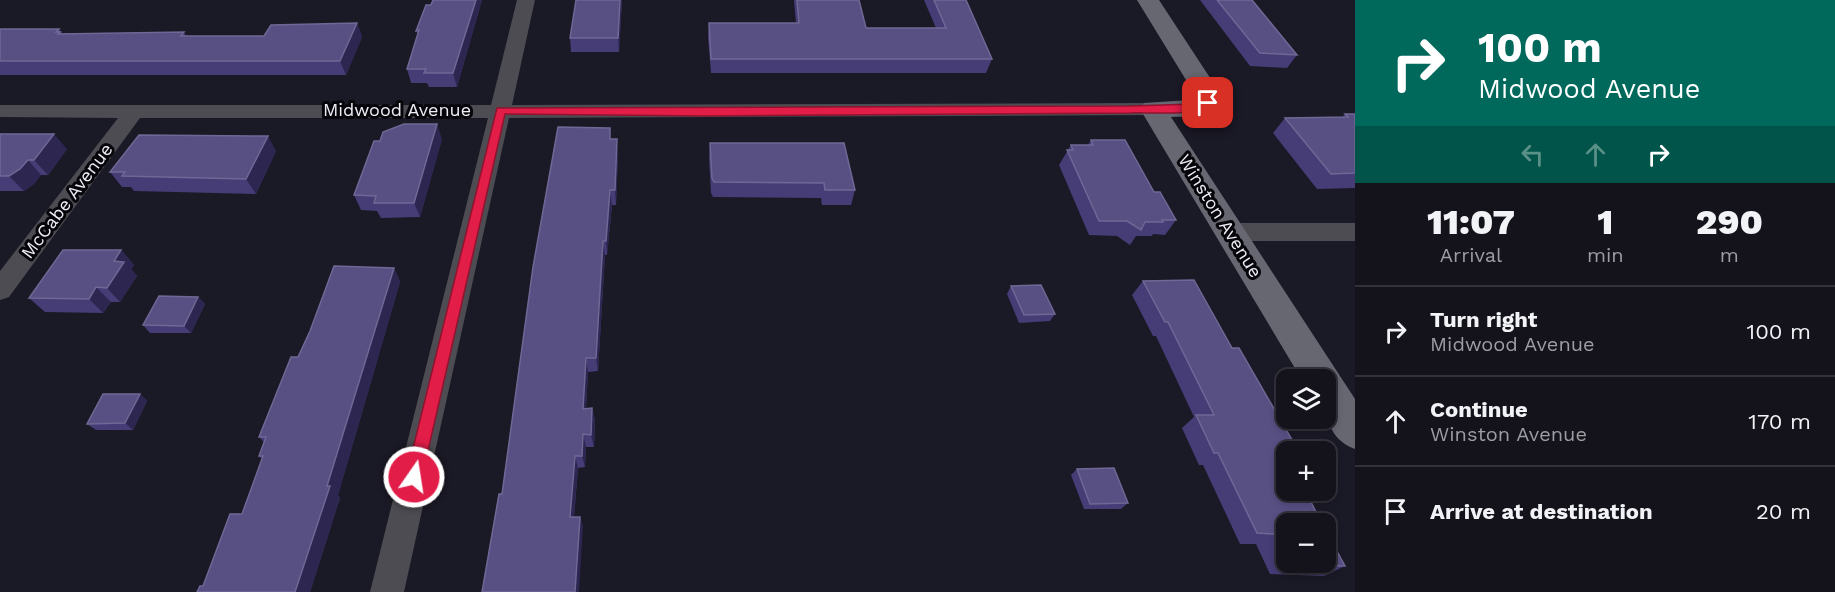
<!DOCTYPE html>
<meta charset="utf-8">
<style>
:root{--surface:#14131c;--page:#212029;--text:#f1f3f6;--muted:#9d9ea3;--line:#33323b}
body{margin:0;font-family:"Work Sans",sans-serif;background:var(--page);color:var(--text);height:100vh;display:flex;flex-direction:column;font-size:22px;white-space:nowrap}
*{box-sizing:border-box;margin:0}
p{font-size:20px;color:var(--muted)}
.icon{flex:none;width:33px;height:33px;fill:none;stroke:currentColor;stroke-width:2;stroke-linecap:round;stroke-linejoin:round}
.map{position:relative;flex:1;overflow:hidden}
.sheet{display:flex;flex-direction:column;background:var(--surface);width:480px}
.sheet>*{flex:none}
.guide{background:#00695c;color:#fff;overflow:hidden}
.tools{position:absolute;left:1276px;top:369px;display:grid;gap:12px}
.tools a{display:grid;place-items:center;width:60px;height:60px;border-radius:12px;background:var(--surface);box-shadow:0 3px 9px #0003,0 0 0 2px var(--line);font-size:30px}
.pin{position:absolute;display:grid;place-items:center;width:51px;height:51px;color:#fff;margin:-26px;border-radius:12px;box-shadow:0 3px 9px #0006}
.me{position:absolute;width:66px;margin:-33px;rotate:13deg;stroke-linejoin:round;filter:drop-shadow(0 0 4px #0008)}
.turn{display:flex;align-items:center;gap:21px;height:126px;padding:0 24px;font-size:27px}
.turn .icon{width:78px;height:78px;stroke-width:2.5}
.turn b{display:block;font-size:42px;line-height:51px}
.lanes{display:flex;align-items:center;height:57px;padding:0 24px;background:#0003;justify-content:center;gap:30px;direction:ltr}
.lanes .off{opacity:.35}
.eta{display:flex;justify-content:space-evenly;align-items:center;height:102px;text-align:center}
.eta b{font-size:36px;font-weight:800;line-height:42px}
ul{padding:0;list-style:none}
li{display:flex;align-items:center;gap:18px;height:90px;padding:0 24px;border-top:2px solid var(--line)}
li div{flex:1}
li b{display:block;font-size:22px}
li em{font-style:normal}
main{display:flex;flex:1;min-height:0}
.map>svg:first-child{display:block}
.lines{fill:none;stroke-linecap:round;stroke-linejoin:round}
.street{fill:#4c4c52;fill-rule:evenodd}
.secondary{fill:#676772;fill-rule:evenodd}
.wall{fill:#463c76}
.shaded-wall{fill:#2d2650}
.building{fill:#584f83;stroke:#6f6895;stroke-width:1.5}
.route{fill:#e11d48;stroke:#92132f;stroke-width:1.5}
.labels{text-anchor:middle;stroke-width:6;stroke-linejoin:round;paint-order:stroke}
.street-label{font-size:18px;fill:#ededf6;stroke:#06050a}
</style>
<main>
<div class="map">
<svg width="1355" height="592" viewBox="0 0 1355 592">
<rect width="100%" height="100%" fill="#1a1926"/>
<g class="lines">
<g class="street">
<path d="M517 0H535L512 105 1153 103 1160 104 1163 109 1160 114 1153 115 509 118 404 592H370L488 118H140L9 297 0 300V271L118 118 0 117V105H491Z"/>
<path d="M1230 223H1355V241H1230L1222 238 1218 232 1222 226Z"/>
</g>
<path class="secondary" d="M1137 0H1159L1220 93C1220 119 1191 116 1171 117L1355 399V449C1323 437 1326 408 1326 380H1302L1140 109 1144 103 1191 100 1194 93Z"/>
</g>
<g class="wall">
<path d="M433 0H482L457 87H429L427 83H411L407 69 418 35 416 31Z"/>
<path d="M622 0 619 52H571L570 38Z"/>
<path d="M794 0H859L866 28H936L924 0H966L992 59 986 73H711L708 37 709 23H796Z"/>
<path d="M1200 0H1252L1297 55 1287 68 1250 66Z"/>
<path d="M357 23 362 37 346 75H0V29H59L63 34 184 32 186 36H264Z"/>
<path d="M1345 114H1355V188L1317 189 1273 133 1285 118 1342 117Z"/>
<path d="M0 134 67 149 48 175H41L34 184 24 191H0Z"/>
<path d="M442 139 420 217 381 218 377 211 361 210 354 195Z"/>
<path d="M611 139 618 154 616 205H612L607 255H605L598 371 588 372 586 409 592 408 595 421 594 447H586L585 467 578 468 574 517H580L583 527 502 494Z"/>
<path d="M1091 140 1154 192 1176 220 1165 235 1153 234 1152 236H1136L1130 245 1117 236 1089 235 1059 165 1071 145H1088Z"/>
<path d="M710 143 855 190 851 205H822L821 198 713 197 711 193 709 158Z"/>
<path d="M276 151 256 194 134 191 131 187H122L110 172Z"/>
<path d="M121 250 134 265 131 269 137 276 120 302H111L103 313 45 312 29 298Z"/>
<path d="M394 268 400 282 338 495 340 498 310 592H197L203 586 242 514 262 459 259 456 264 442 259 437 298 357Z"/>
<path d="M1143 281 1287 452V562H1326L1345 566 1324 576 1270 574 1256 544H1240L1203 465H1199L1182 428 1194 417 1156 336H1153L1132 295Z"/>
<path d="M1011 286 1055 314 1050 321 1019 323 1007 294Z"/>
<path d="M198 297 205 304 191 333H150L143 325Z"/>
<path d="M140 394 147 401 133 430H96L87 424Z"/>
<path d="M1077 469 1128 503 1121 509H1084L1071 475Z"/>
</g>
<g class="shaded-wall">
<path d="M476 0H482L457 87 453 73Z"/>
<path d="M620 0H622L619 52 618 38Z"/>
<path d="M357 23 362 37 346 75 340 61Z"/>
<path d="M437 124 442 139 420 217 414 203Z"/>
<path d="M54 134 67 149 48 175 34 160Z"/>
<path d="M268 136 276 151 256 194 246 179Z"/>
<path d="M617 139 618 154 616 205 615 190Z"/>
<path d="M28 160 41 175 34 184 24 191 9 176Z"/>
<path d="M610 190 612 205 607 255 606 241Z"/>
<path d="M603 241 605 255 598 371 596 358Z"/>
<path d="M121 250 134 265 131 269 137 276 120 302 107 288 114 261Z"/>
<path d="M394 268 400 282 338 495 340 498 310 592H295Z"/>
<path d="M96 287 111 302 103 313 89 299Z"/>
<path d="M198 297 205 304 191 333 184 326Z"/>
<path d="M586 358 588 372 585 421 583 409Z"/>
<path d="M140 394 147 401 133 430 125 423Z"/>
<path d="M592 408 595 421 594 447 591 435Z"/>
<path d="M583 434 586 447 585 467 582 456Z"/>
<path d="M575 456 578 468 573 527 570 517Z"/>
<path d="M580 517 583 527 579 592H575Z"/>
</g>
<g class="building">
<path d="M433 0H476L453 73H424L426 69H407L419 30 416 31 426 5H431Z"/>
<path d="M576 0H620L618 38H570Z"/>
<path d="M797 0H859L866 28H946L934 0H966L992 59H711L709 23H799Z"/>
<path d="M1217 0H1252L1297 55 1260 53Z"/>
<path d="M357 23 340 61H0V29H59L56 32H60L58 34 184 32 181 36H264L271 25Z"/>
<path d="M1345 114H1355V173L1331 174 1285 118 1348 117Z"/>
<path d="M404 124H437L414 203H374L376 196 354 195 374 141H380L383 132Z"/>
<path d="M558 127 610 128V139H617L615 190H610L606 241H603L596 358H586L583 409 592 408 591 435 583 434 582 456H575L570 517H580L575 592H482L499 494H502L533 267Z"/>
<path d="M0 134H54L34 160H28L20 169 9 176H0Z"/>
<path d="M139 135 268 136 246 179 122 176 125 172H110Z"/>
<path d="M1091 140H1125L1154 192H1160L1176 220H1162L1163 222H1145L1141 230 1127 221H1099L1067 150H1073L1071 145H1093Z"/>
<path d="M710 143H844L855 190H825L824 183 714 182 712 178Z"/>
<path d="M63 250H121L114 261 124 262 107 288 96 287 89 299 29 298Z"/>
<path d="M334 266 394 268 327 486H330L295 592H197L200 586H203L230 514H242L263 456H259L266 437H259L291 357H298L310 331Z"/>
<path d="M1194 280 1232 348H1239L1299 452H1287V454H1285L1287 457V490H1305L1322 524H1287V560L1274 534 1257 533 1218 453H1214L1196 415H1214L1168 322H1165L1143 281Z"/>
<path d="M1041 285 1055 314 1024 315 1011 286Z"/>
<path d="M159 296 198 297 184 326 143 325Z"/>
<path d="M103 394H140L125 423 87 424Z"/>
<path d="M1114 468 1128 503 1090 504 1077 469Z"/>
<path d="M1326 531 1345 566 1289 565 1288 562H1326Z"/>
</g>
<path class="route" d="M1208 99 1213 103C1198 117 1151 112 1130 113L704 116 505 114 422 477 420 483 414 485 408 483 406 477 497 108 1130 106 1194 104Z"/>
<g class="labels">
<g class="street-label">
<text x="397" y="116">Midwood Avenue</text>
<text transform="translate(67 201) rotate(-53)" y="6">McCabe Avenue</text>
<text transform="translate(1220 216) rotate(58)" y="6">Winston Avenue</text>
</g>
</g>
</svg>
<div class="tools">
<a><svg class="icon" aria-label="layers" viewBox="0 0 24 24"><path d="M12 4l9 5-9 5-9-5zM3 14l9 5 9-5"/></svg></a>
<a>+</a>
<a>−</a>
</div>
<div class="pin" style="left:1208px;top:103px;background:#d93025"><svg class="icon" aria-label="arrive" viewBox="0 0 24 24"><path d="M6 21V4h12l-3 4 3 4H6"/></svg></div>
<svg class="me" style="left:414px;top:477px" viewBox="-20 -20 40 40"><circle r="17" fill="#e11d48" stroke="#fff" stroke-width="3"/><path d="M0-11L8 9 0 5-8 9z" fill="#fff"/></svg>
</div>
<section class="sheet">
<div class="guide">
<div class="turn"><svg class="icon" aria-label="right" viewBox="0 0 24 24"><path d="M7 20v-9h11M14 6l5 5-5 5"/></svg><div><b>100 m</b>Midwood Avenue</div></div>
<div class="lanes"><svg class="icon off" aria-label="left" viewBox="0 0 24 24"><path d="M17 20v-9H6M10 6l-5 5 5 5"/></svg><svg class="icon off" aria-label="ahead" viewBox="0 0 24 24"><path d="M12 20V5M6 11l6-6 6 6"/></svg><svg class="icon" aria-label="right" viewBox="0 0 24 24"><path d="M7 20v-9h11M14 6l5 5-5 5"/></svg></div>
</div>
<div class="eta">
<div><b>11:07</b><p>Arrival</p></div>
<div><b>1</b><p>min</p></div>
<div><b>290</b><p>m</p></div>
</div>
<ul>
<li><svg class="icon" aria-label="right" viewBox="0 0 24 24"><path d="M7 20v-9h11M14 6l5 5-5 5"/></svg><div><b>Turn right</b><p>Midwood Avenue</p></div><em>100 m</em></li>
<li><svg class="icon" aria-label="ahead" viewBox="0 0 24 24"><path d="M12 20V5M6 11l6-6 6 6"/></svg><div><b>Continue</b><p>Winston Avenue</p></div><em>170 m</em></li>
<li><svg class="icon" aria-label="arrive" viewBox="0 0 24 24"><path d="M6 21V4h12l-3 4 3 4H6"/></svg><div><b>Arrive at destination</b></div><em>20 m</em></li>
</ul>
</section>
</main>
